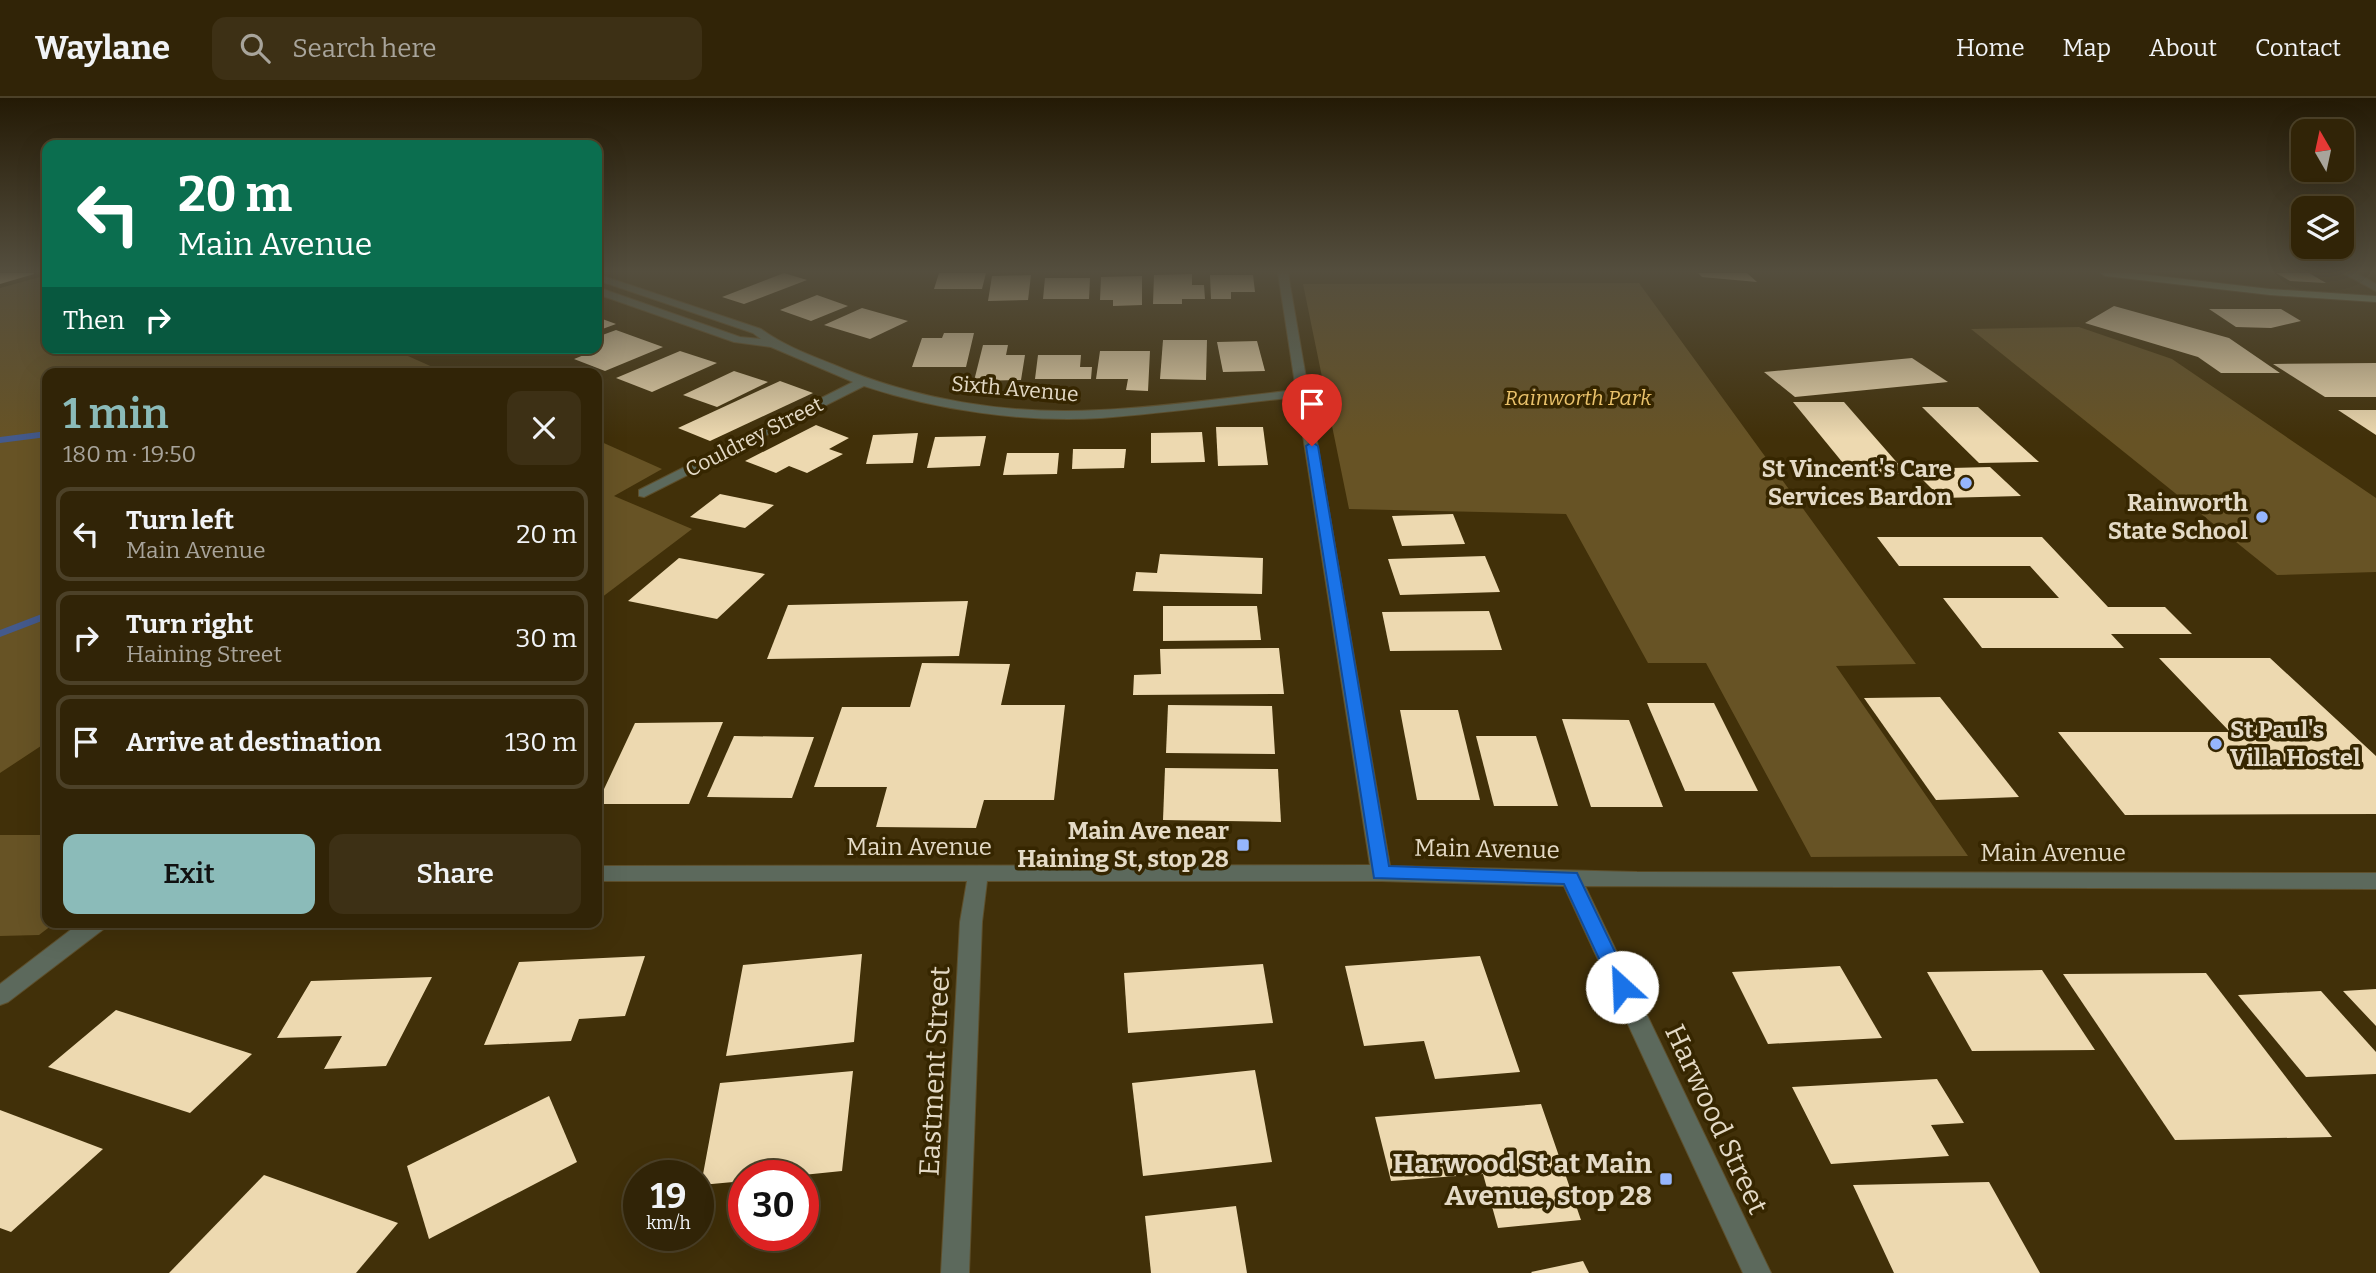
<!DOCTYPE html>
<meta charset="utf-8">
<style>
:root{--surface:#312407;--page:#3d3015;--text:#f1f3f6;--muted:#a8a49b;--line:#4c4128;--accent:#8bbbb9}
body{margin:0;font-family:Bitter,serif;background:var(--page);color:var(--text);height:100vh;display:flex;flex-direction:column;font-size:26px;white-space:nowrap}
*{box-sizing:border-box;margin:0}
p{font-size:23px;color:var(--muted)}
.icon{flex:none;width:38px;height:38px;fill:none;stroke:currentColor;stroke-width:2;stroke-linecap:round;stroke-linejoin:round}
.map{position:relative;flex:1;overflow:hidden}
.side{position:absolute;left:42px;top:270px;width:560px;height:560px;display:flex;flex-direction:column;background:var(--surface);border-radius:14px;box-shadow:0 7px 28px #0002,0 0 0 2px var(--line)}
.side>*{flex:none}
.banner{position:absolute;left:42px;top:42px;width:560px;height:214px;border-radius:14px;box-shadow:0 7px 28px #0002,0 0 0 2px var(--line);background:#0b6e4f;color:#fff;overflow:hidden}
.needle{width:46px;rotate:351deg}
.controls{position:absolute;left:2291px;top:21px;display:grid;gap:14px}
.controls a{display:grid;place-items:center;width:63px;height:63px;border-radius:14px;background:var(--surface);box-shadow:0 7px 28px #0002,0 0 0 2px var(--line);font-size:35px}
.speed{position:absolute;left:623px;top:1062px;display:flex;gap:14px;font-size:35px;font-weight:700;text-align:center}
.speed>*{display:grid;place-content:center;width:91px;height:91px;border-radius:50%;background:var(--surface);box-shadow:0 7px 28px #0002,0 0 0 2px var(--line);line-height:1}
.speed small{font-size:18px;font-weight:400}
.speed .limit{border:10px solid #d22;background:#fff;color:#111}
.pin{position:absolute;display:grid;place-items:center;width:60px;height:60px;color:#fff;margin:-72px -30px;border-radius:50% 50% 50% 0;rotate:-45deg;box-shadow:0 0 7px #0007}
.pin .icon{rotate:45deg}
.me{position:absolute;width:77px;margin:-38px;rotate:335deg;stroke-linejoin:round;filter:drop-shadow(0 0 5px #0008)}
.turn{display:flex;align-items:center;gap:24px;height:147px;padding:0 21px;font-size:32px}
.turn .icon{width:91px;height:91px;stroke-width:2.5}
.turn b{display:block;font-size:49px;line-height:60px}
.then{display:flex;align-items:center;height:66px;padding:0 21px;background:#0003;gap:14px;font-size:26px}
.round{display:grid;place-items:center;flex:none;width:74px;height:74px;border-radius:14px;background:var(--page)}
.head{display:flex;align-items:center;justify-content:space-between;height:119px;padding:0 21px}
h1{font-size:42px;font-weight:600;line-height:52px;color:var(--accent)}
.primary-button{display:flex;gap:14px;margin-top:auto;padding:14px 21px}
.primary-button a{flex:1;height:80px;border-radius:14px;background:var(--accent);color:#111;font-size:28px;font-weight:600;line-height:80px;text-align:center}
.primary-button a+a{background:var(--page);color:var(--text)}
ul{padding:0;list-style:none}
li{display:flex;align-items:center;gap:21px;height:94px;margin:0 14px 10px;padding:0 7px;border:4px solid var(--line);border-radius:14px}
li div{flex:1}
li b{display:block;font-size:26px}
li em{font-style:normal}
header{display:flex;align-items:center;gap:42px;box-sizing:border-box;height:98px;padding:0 35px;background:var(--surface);border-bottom:2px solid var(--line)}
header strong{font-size:33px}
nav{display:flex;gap:38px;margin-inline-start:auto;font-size:24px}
.search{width:490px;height:63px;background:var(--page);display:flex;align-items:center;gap:18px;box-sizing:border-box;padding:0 24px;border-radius:14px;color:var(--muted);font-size:26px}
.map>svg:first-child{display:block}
.green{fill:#675325}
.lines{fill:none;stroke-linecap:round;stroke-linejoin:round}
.stream{fill:#445a8c;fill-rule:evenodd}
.building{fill:#edd9b0}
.minor-casing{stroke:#5e4f2b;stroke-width:2}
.major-casing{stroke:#5e4f2b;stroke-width:2}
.minor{fill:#5c695c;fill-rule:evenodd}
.major{fill:#839e83;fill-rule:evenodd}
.route{fill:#1a73e8;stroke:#114b97;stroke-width:2}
.poi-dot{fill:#96b6fd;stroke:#362600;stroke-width:2.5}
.labels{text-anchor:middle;stroke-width:7;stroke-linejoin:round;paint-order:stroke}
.far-street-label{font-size:21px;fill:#e4dac6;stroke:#362600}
.far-park-label{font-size:21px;font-style:italic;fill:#eac26b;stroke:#362600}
.poi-label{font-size:24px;font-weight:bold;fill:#e4dac6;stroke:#362600;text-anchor:end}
.street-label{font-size:24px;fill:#e4dac6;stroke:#362600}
.near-street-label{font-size:28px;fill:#e4dac6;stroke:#362600}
.near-poi-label{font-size:28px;font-weight:bold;fill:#e4dac6;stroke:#362600;text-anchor:end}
</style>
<header>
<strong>Waylane</strong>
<div class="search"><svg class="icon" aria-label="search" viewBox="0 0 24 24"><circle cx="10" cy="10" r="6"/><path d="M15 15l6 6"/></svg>Search here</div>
<nav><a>Home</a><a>Map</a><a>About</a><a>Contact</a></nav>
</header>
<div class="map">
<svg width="2376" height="1175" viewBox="0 0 2376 1175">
<rect width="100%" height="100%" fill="#413009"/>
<g class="green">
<path d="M47 177V250H390L446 275H47V644L0 675V190Z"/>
<path d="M1639 185 1916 566 1836 568 1968 758 1811 759 1706 565H1648L1566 416 1349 411 1303 186Z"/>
<path d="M2079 229 2172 261 2376 400V474L2277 477 1971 231Z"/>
<path d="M597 342 662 371 614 398 692 431 597 503Z"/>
<path d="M0 737H47V824H56L39 837 0 838Z"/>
</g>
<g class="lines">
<g class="stream">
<path d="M47 333V339L0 345V339Z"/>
<path d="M47 514V521L0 539V532Z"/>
</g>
</g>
<g class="building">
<path d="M0 175H34V176L0 186Z"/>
<path d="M784 175 807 182 744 206 722 199Z"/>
<path d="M939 175H986L982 191H934Z"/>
<path d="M1698 175H1747L1757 184 1702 179Z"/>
<path d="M2276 175H2309L2326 185 2290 183Z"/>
<path d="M1192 176V187H1204L1205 201H1182V206H1153L1154 177Z"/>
<path d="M1031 177 1028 202 988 203 992 178Z"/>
<path d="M1210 177H1253L1255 194H1231V201H1211Z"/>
<path d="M1142 178V207L1113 208V202H1100L1101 179Z"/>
<path d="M1045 180H1090L1089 201H1043Z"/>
<path d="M817 197 848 208 811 223 780 212Z"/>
<path d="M2114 208 2229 240 2280 275H2221L2198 259 2085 225Z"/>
<path d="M862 210 908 223 870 241 824 227Z"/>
<path d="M2209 211H2281L2301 223 2271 230 2236 229Z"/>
<path d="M597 219 616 226 597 233Z"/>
<path d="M616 232 663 249 605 273 574 261 599 251 597 239Z"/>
<path d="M944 235H974L966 269H912L922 240H942Z"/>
<path d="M1163 242H1207L1206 282 1160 281Z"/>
<path d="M1257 243 1265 273 1223 274 1217 244Z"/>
<path d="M983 247H1008L1006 257H1025L1021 282 974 283Z"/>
<path d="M680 253 717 265 652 294 616 280Z"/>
<path d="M1100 253H1150L1148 293 1126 292 1128 281H1096Z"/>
<path d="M1038 257H1081L1080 269H1092L1091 281H1035Z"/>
<path d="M1912 260 1948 284 1795 299 1764 274Z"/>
<path d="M2376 265V299H2325L2273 266Z"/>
<path d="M734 273 768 284 717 309 683 297Z"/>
<path d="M780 283 813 295 710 343 678 330Z"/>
<path d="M1793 304H1844L1907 376H1852Z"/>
<path d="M1922 309H1978L2039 364 1979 365Z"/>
<path d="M2338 312H2376V337Z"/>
<path d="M816 327 849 340 829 351 843 356 807 375 789 368 776 375 745 363Z"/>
<path d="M1216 329H1263L1268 367 1218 368Z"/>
<path d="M1202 334 1205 364 1151 365V335Z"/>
<path d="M918 335 913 365 866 366 873 337Z"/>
<path d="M986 338 980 368 927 370 935 339Z"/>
<path d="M1073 351H1126L1124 370 1072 371Z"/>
<path d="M1007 355H1059L1057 376 1003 377Z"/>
<path d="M1990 369 2021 398 1941 400 1912 371Z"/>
<path d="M720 396 774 407 745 430 690 419Z"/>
<path d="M1453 416 1465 446 1402 448 1392 418Z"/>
<path d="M1877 439H2042L2108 509H2165L2192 536H2111L2124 550H1982L1943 500H2059L2030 468H1899Z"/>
<path d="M1160 456 1263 460 1262 496 1133 493 1136 474 1157 475Z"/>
<path d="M1485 458 1500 494 1400 497 1388 461Z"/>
<path d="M679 460 765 476 717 521 628 503Z"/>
<path d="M968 503 959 558 767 561 788 507Z"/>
<path d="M1163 508H1257L1261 542 1163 543Z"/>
<path d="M1489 513 1502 552 1390 553 1382 514Z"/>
<path d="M1279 550 1284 596 1133 597 1134 577 1161 576 1160 551Z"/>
<path d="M2159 560H2270L2376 658V716L2125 717 2058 634H2230Z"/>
<path d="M922 565 1010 566 1001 607H1065L1054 702H984L976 730 876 729 887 689H814L842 609H910Z"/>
<path d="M1940 599 2019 699 1936 702 1864 600Z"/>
<path d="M1647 605H1714L1758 693H1685Z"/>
<path d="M1168 607 1272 608 1275 656 1166 655Z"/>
<path d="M1400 612H1458L1480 702H1417Z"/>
<path d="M1562 621 1629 622 1663 709H1591Z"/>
<path d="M723 624 689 706H597L635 625Z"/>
<path d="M734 638 814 639 792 700 707 699Z"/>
<path d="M1476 638H1536L1558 708H1494Z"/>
<path d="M1165 670 1278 671 1281 724 1163 722Z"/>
<path d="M862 856 854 944 726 958 743 867Z"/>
<path d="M645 858 625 918 579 921 571 943 484 947 519 864Z"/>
<path d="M1480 858 1520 974 1435 981 1424 943 1364 948 1345 868Z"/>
<path d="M1263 866 1273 925 1128 935 1124 875Z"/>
<path d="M1840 868 1882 940 1768 946 1732 874Z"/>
<path d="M2042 872 2095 952 1972 953 1927 874Z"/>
<path d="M2206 875 2332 1039 2175 1042 2063 876Z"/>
<path d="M432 879 386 968 324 971 342 938 277 940 311 883Z"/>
<path d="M2376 891V928L2343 893Z"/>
<path d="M2321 893 2376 954V976L2306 979 2238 897Z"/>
<path d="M116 912 252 956 190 1015 48 969Z"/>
<path d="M1255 972 1272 1064 1143 1078 1132 985Z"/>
<path d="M853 973 842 1073 793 1078H744V1083L701 1087 720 985Z"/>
<path d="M1937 981 1964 1025 1931 1027 1949 1058 1831 1066 1792 989Z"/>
<path d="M549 998 577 1064 429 1141 407 1068Z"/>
<path d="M1541 1006 1581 1122 1498 1130 1483 1076 1391 1083 1375 1019Z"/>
<path d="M0 1012 103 1051 11 1134 0 1130Z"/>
<path d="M264 1077 398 1125 356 1175H169Z"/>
<path d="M1989 1084 2040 1175H1894L1853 1087Z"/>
<path d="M1236 1108 1247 1175H1151L1145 1118Z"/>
<path d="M1583 1163 1589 1175H1532L1531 1174Z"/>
</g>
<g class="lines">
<g class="minor-casing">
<g id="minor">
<path d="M1278 175H1288L1390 768 1637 774 2376 775V791L1585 788 1771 1175H1743L1564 788 1381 783H987L982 824 969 1175H941L960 824 967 783H597V768L1370 767 1297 299C1232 306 1166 315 1101 320 1025 325 936 312 864 288L644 399 639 398V392L853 284 771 249 734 244 597 196V189L740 239 761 241 753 235 597 182V176L761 231C783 247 807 256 832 266 915 302 1009 317 1099 312 1164 309 1230 299 1296 292Z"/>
<path d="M2343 175H2356L2376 186V193Z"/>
<path d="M81 824H108L105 830 8 904 0 907V886Z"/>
</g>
</g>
<g class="major-casing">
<path id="major" d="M2100 175H2133L2270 191 2376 198V204L2270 197 2105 178Z"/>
</g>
<use href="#minor" class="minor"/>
<use href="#major" class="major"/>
</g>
<linearGradient id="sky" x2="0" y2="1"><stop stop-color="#241a05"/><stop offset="0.51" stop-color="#544e3e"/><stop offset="1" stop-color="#544e3e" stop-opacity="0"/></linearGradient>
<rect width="2376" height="340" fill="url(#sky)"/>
<path class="route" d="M1312 344 1318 348 1389 768 1577 775 1632 889 1629 895H1615L1564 786 1374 780 1306 348Z"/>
<g class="poi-dot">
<circle cx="1966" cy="385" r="7"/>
<circle cx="2262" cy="419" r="7"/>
<circle cx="2216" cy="646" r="7"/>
<rect x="1236" y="740" width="14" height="14" rx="3.5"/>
<rect x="1659" y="1074" width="14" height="14" rx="3.5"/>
</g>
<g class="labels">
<g class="far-street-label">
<text transform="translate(1015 291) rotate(5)" y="7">Sixth Avenue</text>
<text transform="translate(754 339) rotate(-27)" y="7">Couldrey Street</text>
</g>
<g class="far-park-label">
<text x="1578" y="307">Rainworth Park</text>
</g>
<g class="poi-label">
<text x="1952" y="379">St Vincent's Care<tspan x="1952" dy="28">Services Bardon</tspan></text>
<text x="2248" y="413">Rainworth<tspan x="2248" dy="28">State School</tspan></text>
<text x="2230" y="640" text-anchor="start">St Paul's<tspan x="2230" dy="28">Villa Hostel</tspan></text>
<text x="1229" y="741">Main Ave near<tspan x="1229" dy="28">Haining St, stop 28</tspan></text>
</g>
<g class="street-label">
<text x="919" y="757">Main Avenue</text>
<text transform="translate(1487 751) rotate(1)" y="8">Main Avenue</text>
<text x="2053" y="763">Main Avenue</text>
</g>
<g class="near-street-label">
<text transform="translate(934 973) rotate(-87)" y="10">Eastment Street</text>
<text transform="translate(1717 1021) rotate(65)" y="10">Harwood Street</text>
</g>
<g class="near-poi-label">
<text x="1652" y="1075">Harwood St at Main<tspan x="1652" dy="32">Avenue, stop 28</tspan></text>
</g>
</g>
</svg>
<div class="controls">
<a><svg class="needle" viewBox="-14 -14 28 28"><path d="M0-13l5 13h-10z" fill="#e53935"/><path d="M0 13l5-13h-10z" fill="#a8a49b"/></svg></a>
<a><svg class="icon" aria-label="layers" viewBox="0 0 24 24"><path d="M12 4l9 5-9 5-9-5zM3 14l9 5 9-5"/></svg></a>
</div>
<div class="speed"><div>19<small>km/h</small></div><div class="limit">30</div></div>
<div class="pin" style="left:1312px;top:348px;background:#d93025"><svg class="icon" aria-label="arrive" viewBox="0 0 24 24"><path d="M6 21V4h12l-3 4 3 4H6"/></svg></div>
<svg class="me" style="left:1622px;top:889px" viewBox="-20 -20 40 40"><circle r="19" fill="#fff"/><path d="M0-13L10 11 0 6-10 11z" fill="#1a73e8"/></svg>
<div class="banner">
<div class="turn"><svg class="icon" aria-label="left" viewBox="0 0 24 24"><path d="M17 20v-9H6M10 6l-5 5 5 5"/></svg><div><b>20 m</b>Main Avenue</div></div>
<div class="then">Then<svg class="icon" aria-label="right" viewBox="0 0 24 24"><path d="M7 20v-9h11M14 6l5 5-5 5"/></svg></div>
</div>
<section class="side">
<div class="head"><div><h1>1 min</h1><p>180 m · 19:50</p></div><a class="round"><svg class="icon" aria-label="close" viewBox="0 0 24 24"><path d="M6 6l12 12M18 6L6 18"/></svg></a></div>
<ul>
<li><svg class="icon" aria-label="left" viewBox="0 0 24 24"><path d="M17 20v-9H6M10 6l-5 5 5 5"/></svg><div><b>Turn left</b><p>Main Avenue</p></div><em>20 m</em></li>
<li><svg class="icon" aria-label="right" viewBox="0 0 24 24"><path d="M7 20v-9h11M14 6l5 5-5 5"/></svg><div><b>Turn right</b><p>Haining Street</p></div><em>30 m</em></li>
<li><svg class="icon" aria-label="arrive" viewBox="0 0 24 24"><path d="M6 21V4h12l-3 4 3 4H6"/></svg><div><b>Arrive at destination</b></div><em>130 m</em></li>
</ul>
<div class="primary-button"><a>Exit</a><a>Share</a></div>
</section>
</div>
